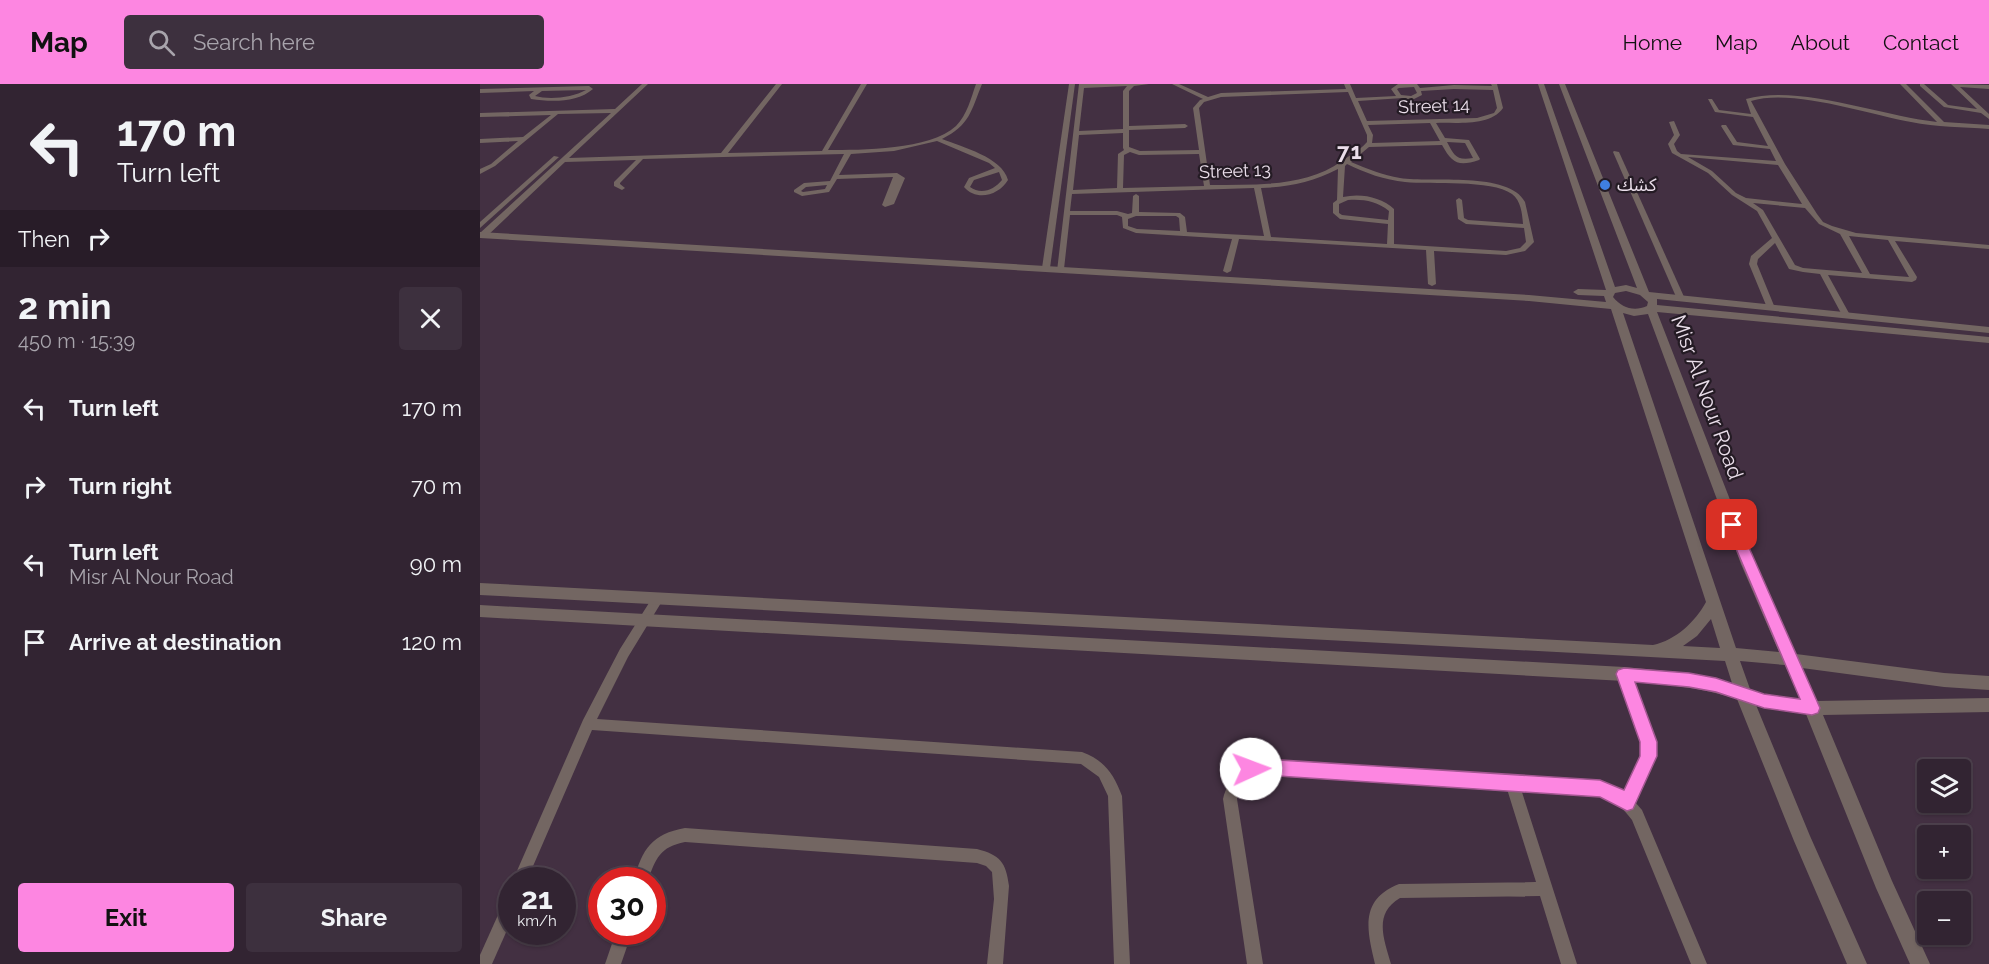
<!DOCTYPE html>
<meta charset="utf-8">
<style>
:root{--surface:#322432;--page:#3d303e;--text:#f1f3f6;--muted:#a8a4ac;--line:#4d414d;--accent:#fd86e1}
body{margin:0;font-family:Raleway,"Noto Sans Arabic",sans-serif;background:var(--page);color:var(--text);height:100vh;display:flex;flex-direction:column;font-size:22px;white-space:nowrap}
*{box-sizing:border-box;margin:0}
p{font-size:20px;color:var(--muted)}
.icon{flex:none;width:33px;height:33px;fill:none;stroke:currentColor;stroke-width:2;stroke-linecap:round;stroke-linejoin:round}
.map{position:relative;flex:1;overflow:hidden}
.panel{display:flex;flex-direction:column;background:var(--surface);width:480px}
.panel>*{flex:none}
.banner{background:#322432;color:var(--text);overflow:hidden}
.buttons{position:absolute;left:1437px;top:675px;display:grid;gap:12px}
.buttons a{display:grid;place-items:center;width:54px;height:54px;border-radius:6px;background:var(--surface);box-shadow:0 2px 4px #0004,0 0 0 2px var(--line);font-size:30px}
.speed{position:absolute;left:18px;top:783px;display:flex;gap:12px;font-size:30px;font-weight:700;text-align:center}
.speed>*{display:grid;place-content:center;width:78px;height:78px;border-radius:50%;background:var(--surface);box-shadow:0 2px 4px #0004,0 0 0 2px var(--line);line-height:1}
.speed small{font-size:15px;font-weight:400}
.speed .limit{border:9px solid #d22;background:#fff;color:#111}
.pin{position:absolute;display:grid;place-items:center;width:51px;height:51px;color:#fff;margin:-26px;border-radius:12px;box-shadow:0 3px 9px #0006}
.me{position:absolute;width:66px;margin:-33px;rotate:88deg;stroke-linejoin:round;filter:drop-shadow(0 0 4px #0008)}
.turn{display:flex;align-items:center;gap:21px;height:126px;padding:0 18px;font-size:27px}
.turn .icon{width:78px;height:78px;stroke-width:2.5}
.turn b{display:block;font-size:42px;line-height:51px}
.then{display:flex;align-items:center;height:57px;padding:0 18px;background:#0003;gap:12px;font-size:22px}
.round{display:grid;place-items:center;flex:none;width:63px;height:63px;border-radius:6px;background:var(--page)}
.summary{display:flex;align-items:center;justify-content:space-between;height:102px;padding:0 18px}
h1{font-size:36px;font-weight:700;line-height:45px}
.primary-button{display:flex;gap:12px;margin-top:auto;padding:12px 18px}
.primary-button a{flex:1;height:69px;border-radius:6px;background:var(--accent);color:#111;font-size:24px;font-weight:700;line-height:69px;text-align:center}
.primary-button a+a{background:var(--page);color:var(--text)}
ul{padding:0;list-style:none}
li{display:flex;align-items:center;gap:18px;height:78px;padding:0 18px}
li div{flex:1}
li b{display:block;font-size:22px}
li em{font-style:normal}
header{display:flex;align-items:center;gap:36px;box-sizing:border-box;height:84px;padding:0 30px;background:var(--accent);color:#111}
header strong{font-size:28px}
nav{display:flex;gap:33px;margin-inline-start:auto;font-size:21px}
.search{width:420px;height:54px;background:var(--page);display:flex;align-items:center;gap:15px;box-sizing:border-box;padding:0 21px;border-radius:6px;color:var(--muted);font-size:22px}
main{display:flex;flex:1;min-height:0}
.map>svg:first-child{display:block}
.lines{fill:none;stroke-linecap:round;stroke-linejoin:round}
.minor{fill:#736662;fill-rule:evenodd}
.tertiary{fill:#736662;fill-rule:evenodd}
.route{fill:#fd86e1;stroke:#a45792;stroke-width:1.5}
.shop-dot{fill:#3f7fe0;stroke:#241b24;stroke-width:2}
.labels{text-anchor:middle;stroke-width:4.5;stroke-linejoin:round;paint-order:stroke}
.far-street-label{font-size:18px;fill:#eadeea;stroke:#241b24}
.far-poi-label{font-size:18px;fill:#eadeea;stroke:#241b24;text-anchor:start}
.street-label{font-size:21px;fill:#eadeea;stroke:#241b24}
.far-district-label{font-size:22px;font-weight:bold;letter-spacing:1.5px;fill:#eadeea;stroke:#241b24}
</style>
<header>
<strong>Map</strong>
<div class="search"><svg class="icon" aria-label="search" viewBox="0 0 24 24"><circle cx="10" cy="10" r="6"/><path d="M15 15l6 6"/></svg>Search here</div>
<nav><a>Home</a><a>Map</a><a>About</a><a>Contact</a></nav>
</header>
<main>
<section class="panel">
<div class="banner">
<div class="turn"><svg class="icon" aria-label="left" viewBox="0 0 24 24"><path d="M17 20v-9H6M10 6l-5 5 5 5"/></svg><div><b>170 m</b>Turn left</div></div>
<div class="then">Then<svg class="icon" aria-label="right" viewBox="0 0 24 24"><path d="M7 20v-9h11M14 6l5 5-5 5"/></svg></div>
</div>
<div class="summary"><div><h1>2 min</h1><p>450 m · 15:39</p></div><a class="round"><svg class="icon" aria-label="close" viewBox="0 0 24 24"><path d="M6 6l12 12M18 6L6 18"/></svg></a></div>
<ul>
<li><svg class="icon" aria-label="left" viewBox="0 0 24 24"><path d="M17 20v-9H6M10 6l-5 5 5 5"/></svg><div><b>Turn left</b></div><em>170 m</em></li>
<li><svg class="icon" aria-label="right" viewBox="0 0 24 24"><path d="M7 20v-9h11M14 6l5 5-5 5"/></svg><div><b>Turn right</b></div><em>70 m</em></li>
<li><svg class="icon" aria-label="left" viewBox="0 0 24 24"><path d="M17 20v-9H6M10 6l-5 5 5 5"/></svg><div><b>Turn left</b><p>Misr Al Nour Road</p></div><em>90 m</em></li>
<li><svg class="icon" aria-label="arrive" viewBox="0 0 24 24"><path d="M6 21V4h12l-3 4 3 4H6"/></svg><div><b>Arrive at destination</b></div><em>120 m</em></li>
</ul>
<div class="primary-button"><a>Exit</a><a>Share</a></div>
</section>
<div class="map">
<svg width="1509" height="880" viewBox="0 0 1509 880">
<rect width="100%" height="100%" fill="#433042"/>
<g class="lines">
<g class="minor">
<path d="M162 0H168L89 74 241 69 296 0H302L248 69 342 67 381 0H387L348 66C381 66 450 66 476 42 487 31 491 14 496 0H502C491 27 490 41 462 55 482 63 522 73 528 96 519 111 497 118 484 103L489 94 515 84 509 79 457 57 414 67 371 70 359 91 417 89 425 94 414 120 405 123 402 121 413 93 357 95 349 108 322 112 314 108V106L324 99 350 97 364 70 163 75 140 99V100L145 104 142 106 134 102V98L156 76 85 78 6 153H0V149L131 29 78 30 15 82 0 90V85L11 80 38 57 0 59V55L43 53 71 31 0 33V29L135 25ZM519 88 522 96C514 106 501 111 490 103L494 96ZM347 101 345 105 323 108 321 107 326 103Z"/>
<path d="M589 0H595L570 184 566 186 562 184Z"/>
<path d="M599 0H669L654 2 649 7V42L705 40 708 42 705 44 649 46V63L660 67 719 66 713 24 720 16 723 15 692 0H699L728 13 741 9 866 5 864 0H870L876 14 916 12 911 5 918 0H937L940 4 974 1 1012 2 1011 0H1017L1023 24C1010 43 976 38 956 39L965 54 989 56 1000 75 999 76C978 83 972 79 962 61L889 63 871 78C887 85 903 91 920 94 951 99 1029 87 1045 118L1054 158 1045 167 1026 171 954 167 956 200 952 202 948 200 946 166 759 155 751 187 747 189 743 187 752 155 656 149 643 144 642 133 637 131H590L584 185 577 187ZM647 2 643 7V45L599 47 604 4ZM934 3 937 9 931 12 921 11 917 5 919 4ZM974 5 1013 6 1017 24 1014 29 997 34 887 37 878 17 923 14 932 16 942 11 941 7ZM868 8 887 51V58C879 67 870 71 862 77 824 104 775 100 730 101L719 24 724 18 741 13ZM950 39 960 57 892 59 893 51 888 41ZM643 49V64L644 66 638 70 637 104 593 106 599 51ZM967 58 985 59 993 74C976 77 974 71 967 58ZM650 68 659 71 719 70 724 102 643 104 644 71ZM867 80C885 89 905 96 925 98 951 101 1011 95 1032 110 1041 117 1042 129 1043 140L988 136 984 134 982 116 979 114 976 116 978 135 986 140 1044 144 1046 158 1040 164 1026 167 914 160V125C901 113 881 109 863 113L865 82ZM858 85 857 116 853 119V129L860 135 908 140 907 160 791 153 781 104C809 103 833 98 858 85ZM774 104 784 152 707 148 705 133 700 129 659 128V112L656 110 653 112 652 129 648 130 637 127H590L592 110ZM868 116C883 115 897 117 909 127L908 136 862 131 859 129V120ZM656 132H696L699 134 700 147 657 145 648 142V135Z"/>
<path d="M1420 0H1426L1464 38 1509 41V45C1483 43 1456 43 1431 38 1388 30 1311 4 1271 17L1305 80 1337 130 1343 138 1352 142 1376 149 1509 161V165L1415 157 1437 193 1436 196 1432 198 1348 191 1370 231 1366 233 1362 231 1340 190 1323 188 1309 185 1295 159 1278 175 1277 180 1295 224 1291 226H1288L1269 180 1271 172 1292 154 1277 127 1252 111 1228 89 1192 69 1188 60 1194 51 1189 38 1194 37 1200 51 1194 60 1197 67 1201 70 1296 77 1290 65 1253 61 1241 42 1242 41H1246L1257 58 1288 62 1273 33 1235 28 1228 15H1232L1239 26 1271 30 1266 15C1319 0 1401 32 1457 38ZM1208 73 1298 81 1322 120 1266 114 1256 109 1232 87ZM1273 119 1325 124 1339 140 1360 150 1382 189 1323 184 1315 181 1283 126ZM1369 152 1408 156 1429 193 1390 190Z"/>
<path d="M1440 0H1444L1468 21 1497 25 1471 0 1509 1V5L1480 3 1509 30V35L1501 29 1464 23 1440 2Z"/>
<path d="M109 2 113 5C97 19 71 18 51 15L49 11 54 7 0 9V5ZM106 6C92 14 69 16 55 12L62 7Z"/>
<path d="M1134 67 1139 68 1205 215 1204 217H1198L1197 215 1133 68Z"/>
<path d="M74 72 79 73 0 144V138Z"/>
<path d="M178 510 182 511 184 514 148 573 117 635 602 668C624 676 634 690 642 712L650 880H634L628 712 619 693 601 680 112 646 47 796H33L103 636 140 565 174 511Z"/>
<path d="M1144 585 1148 586 1150 590 1175 658V672L1155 718 1162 726 1227 880H1211L1152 736C1143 724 1134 716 1120 710L1041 705 1097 880H1081L1060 812 920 814C893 830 904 855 911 880H895C887 846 879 816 919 800L1056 798 1027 705 784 689C768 692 761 699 757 715L783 880H767L743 715C749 692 761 681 784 677L1120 698 1139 704 1145 709 1161 672V658L1138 590 1140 586Z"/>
<path d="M205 744 497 765C520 771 526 778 529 802L523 880H507L514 815 512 788 506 782 497 779 205 758C180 763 176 774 168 796H154C162 765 172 750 205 744Z"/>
<path d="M32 809V835L12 880H0V871L27 811Z"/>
<path d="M136 848H152L141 880H125Z"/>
</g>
<path class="tertiary" d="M1058 0H1064L1135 203 1146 201 1157 204 1079 0H1085L1169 208 1509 243V249L1177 215V221L1509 253V259L1177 228 1275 480 1316 570 1464 589 1509 592V606L1464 603 1322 584 1337 617 1509 614V628L1343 631 1412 797 1450 880H1430L1396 804 1326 630 1276 621 1330 752 1387 880H1367L1314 757 1257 615C1220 603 1183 600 1144 597L0 533V521L1144 583 1209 589 1252 599 1245 577 0 511V499L1173 561C1196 556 1215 538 1226 518L1131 225 1049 217 0 154V148L1049 211 1126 218 1124 212 1098 211 1093 208 1098 205 1126 206ZM1146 207 1160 211 1168 218 1167 222C1154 228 1142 224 1133 213L1135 209ZM1143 229 1154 232 1168 230 1261 480 1299 568 1256 564ZM1231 535 1240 564 1203 562 1217 552ZM1260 577 1305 581 1320 615 1284 610 1270 605Z"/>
</g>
<path class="route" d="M1252 436 1259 441 1340 624 1338 629 1332 631 1284 624 1236 608 1209 603 1155 598 1177 658V672L1153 725 1147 727 1120 713 784 691 771 693 765 691 763 685 765 679 784 675 1120 696 1144 706 1160 672V658L1136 590 1138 586 1144 584 1209 589 1236 594 1284 610 1320 615 1246 441Z"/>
<circle class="shop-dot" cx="1125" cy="101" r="6"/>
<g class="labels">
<g class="far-street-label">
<text transform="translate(954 22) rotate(-2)" y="6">Street 14</text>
<text transform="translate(755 87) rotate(-2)" y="6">Street 13</text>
</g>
<g class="far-poi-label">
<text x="1137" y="107">كشك</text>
</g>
<g class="street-label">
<text transform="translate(1227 313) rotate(70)" y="7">Misr Al Nour Road</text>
</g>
<g class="far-district-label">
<text x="870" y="75">71</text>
</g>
</g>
</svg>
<div class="buttons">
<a><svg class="icon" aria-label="layers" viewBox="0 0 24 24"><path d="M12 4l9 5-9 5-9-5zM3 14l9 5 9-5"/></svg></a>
<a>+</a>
<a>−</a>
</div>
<div class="speed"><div>21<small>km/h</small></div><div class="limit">30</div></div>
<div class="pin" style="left:1252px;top:441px;background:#d93025"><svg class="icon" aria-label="arrive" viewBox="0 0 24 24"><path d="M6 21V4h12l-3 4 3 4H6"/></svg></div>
<svg class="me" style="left:771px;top:685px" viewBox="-20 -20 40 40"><circle r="19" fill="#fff"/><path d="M0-13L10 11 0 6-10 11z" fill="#fd86e1"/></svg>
</div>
</main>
